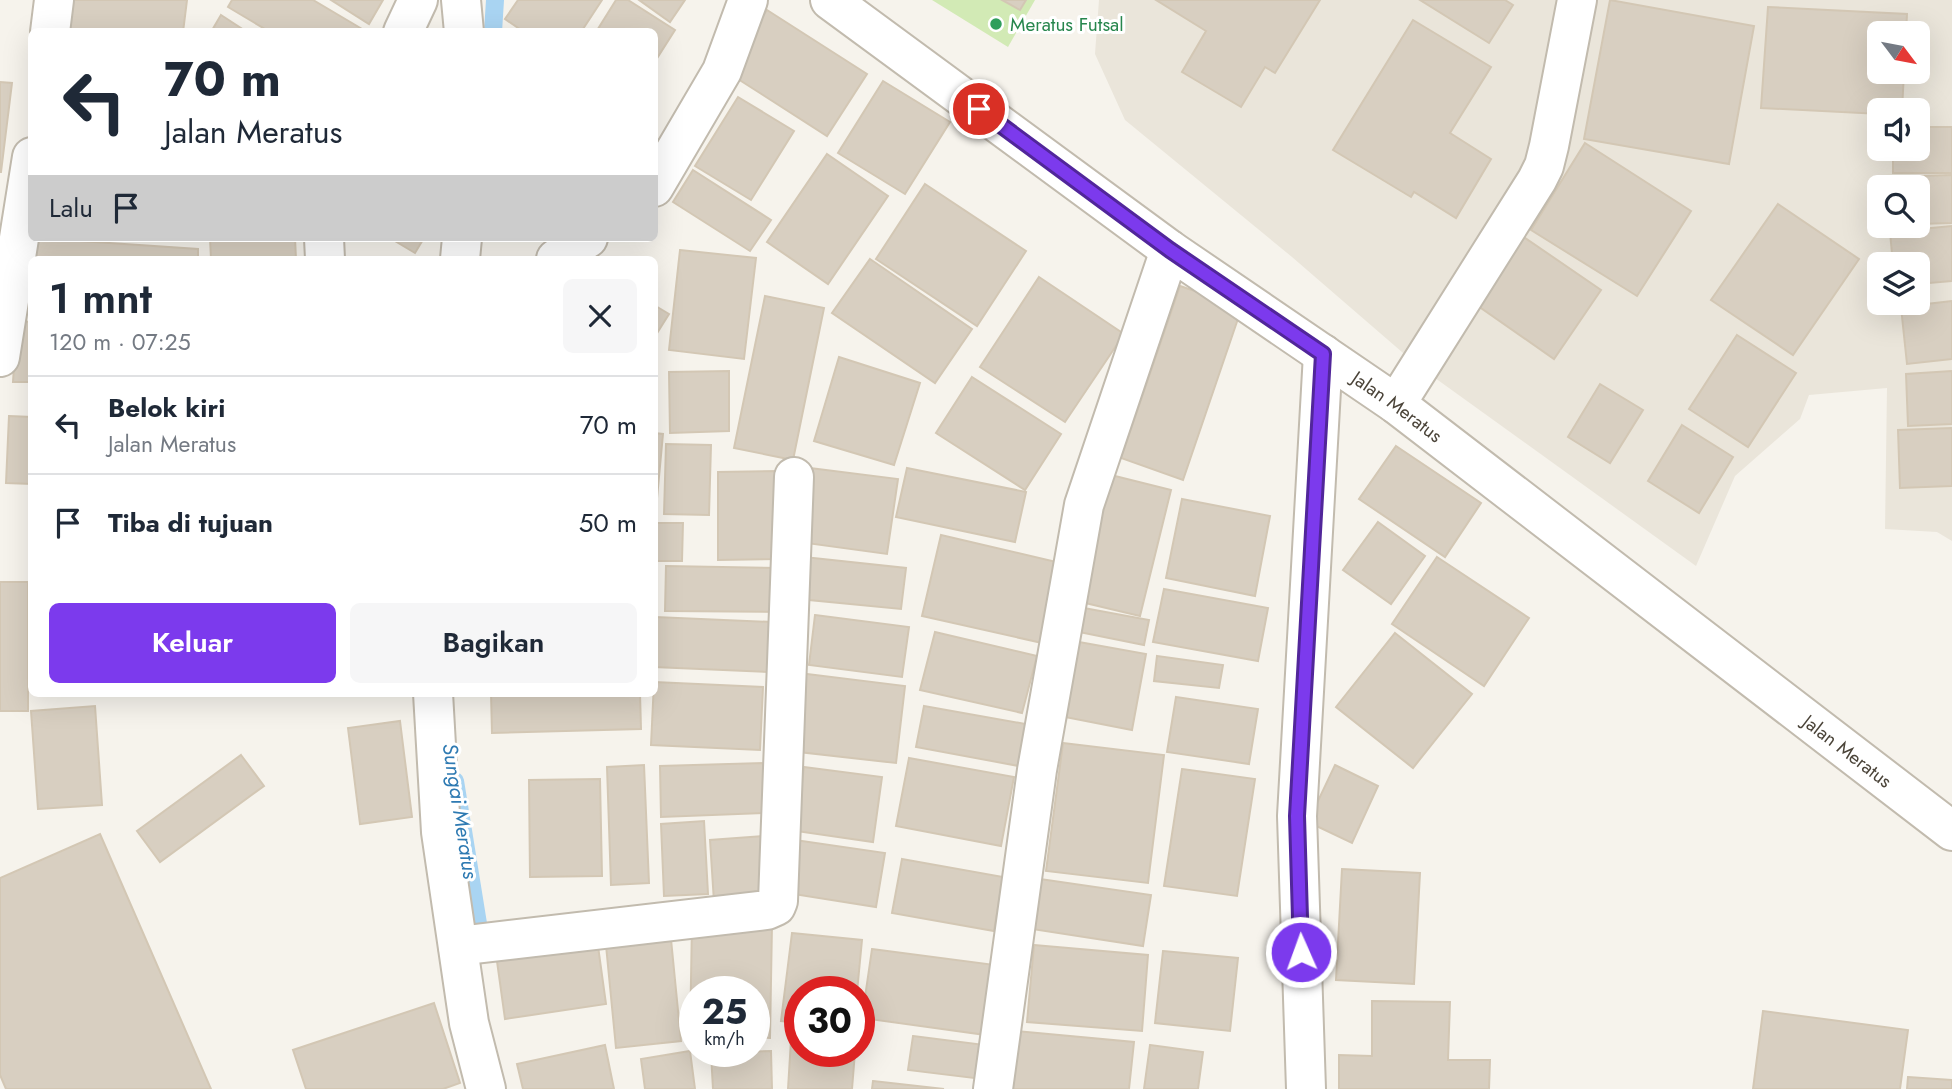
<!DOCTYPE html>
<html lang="id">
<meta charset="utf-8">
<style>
:root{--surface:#fff;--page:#f6f6f7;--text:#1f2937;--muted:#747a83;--line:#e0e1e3;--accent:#7c3aed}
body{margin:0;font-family:Jost,sans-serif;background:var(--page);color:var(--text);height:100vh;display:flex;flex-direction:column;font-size:26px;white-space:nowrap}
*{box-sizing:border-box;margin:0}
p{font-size:23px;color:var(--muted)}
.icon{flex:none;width:38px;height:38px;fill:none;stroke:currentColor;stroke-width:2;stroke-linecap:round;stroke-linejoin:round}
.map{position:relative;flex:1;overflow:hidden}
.panel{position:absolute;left:28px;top:256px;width:630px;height:441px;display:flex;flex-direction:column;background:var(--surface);border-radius:10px;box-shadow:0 7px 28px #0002}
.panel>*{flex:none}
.top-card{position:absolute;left:28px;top:28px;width:630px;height:214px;border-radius:10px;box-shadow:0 7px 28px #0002;background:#fff;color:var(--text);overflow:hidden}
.needle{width:46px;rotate:122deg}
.tools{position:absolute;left:1867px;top:21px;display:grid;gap:14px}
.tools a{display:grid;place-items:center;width:63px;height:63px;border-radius:10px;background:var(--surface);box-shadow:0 7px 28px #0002;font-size:35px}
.speed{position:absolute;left:679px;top:976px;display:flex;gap:14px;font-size:35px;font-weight:700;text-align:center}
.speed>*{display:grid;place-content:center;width:91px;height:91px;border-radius:50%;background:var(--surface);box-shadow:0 7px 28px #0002;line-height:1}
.speed small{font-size:18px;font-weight:400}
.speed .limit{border:10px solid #d22;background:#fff;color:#111}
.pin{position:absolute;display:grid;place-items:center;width:60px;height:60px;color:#fff;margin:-30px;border:4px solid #fff;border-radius:50%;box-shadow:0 2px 7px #0007}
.me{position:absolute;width:77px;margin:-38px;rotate:358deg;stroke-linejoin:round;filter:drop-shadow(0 0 5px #0008)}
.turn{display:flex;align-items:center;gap:24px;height:147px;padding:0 21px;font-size:32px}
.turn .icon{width:91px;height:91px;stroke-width:2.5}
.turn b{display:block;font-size:49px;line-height:60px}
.then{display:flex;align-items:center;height:66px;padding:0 21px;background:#0003;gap:14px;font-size:26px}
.round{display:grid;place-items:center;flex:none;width:74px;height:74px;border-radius:10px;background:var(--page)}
.head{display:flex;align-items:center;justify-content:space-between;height:119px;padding:0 21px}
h1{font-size:42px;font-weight:600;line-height:52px}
.cta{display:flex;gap:14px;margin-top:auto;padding:14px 21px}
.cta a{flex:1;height:80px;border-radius:10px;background:var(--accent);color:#fff;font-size:28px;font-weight:600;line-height:80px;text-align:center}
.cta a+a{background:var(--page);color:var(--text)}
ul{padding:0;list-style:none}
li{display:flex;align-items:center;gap:21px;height:98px;padding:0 21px;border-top:2px solid var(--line)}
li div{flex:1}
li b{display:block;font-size:26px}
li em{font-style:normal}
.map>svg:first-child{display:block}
.residential{fill:#eae5da;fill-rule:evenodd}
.green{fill:#d2eab5}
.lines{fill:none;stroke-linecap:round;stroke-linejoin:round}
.stream{stroke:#a9d4f2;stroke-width:18}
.building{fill:#d8cfc1;stroke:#d3c7b4;stroke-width:2}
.minor-casing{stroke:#c2bbae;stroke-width:42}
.minor{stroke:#fff;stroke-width:38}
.route-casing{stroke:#51269a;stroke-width:18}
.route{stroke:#7c3aed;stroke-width:12}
.leisure-dot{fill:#2e9e5b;stroke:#fff;stroke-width:2.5}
.labels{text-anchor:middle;stroke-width:6;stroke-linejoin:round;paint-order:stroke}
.leisure-label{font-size:19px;fill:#27864d;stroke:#fff;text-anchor:start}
.street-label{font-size:19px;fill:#4b4439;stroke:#fff}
.water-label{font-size:21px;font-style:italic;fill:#2e7ab2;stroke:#fff}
</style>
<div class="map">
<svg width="1952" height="1089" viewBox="0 0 1952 1089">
<rect width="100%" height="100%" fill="#f6f3ec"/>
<path class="residential" d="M1099 0H1952V541L1937 532 1885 529 1887 388 1809 395 1800 419 1735 476 1696 566 1417 365 1292 257 1125 120 1095 54ZM1880 33H1918V72H1880ZM1880 110H1918V149H1880ZM1880 187H1918V226H1880ZM1880 264H1918V303H1880Z"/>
<path class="green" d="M932 0H1035L1008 47Z"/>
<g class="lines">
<g class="stream">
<path d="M493 32 495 0"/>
<path d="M455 781 479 930"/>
</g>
</g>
<g class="building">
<path d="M73 0H187L183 32H69Z"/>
<path d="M232 0H313L362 29 360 32H270L228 7Z"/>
<path d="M331 0H383L369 24Z"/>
<path d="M518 0H602L581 32H524L505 19Z"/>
<path d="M616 0H628L675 30 654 63V32H596Z"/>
<path d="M639 0H685L670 22Z"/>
<path d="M1002 0H1026L1020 10Z"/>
<path d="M1156 0H1320L1275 73 1265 67 1241 107 1182 72 1206 31Z"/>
<path d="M1420 0H1505L1513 5 1489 43Z"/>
<path d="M1610 0 1754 26 1729 164 1584 139Z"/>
<path d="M1768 7 1907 14 1906 33H1880V72H1904L1902 110H1880V114L1761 108Z"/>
<path d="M767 10 867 74 827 136 727 72Z"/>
<path d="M221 15 247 32H211Z"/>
<path d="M1413 20 1491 67 1450 133 1491 159 1456 218 1414 192 1411 197 1333 150Z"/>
<path d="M883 81 950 122 905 194 838 153Z"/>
<path d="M0 82 12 83 1 172H0Z"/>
<path d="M738 97 794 131 751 200 695 166Z"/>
<path d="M1918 127H1952V173H1893V149H1918Z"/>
<path d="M1585 143 1691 211 1637 296 1531 230Z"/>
<path d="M827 154 888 196 828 284 767 242Z"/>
<path d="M693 170 771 220 750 251 673 202Z"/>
<path d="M1952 175V223L1918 224V187H1886V177Z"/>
<path d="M925 184 1026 251 977 326 876 259Z"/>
<path d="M1778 204 1859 259 1793 355 1711 300Z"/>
<path d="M1952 226V281L1918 284V264H1893L1890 232Z"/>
<path d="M1515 231 1601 290 1554 359 1468 299Z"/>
<path d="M35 238 198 249V259H33Z"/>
<path d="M210 238H295L296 259H211Z"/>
<path d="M390 238H424L415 253Z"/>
<path d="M680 250 756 258 744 359 669 350Z"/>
<path d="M870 259 972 329 935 383 832 313Z"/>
<path d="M1039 277 1124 334 1065 422 980 367Z"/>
<path d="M1180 286 1242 307 1183 480 1121 458Z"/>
<path d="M765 296 824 308 793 460 734 448Z"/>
<path d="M1952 301V359L1907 364 1901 307Z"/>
<path d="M654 305 669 314 654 338Z"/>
<path d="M17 321 32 322V382H13Z"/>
<path d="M1737 335 1796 373 1748 447 1689 409Z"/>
<path d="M839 357 920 383 894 465 814 441Z"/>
<path d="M729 371V431L670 433 669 372Z"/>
<path d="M1952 371V424L1908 426 1906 374Z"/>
<path d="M972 377 1061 434 1025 490 936 433Z"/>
<path d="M1600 384 1643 410 1610 463 1568 437Z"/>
<path d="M9 416 32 417V484L6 483Z"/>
<path d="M1682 425 1733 457 1699 513 1648 481Z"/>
<path d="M1952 428V486L1900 488 1898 430Z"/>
<path d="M654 433 663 434 656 509 654 508Z"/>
<path d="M666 444 711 445 709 515 664 514Z"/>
<path d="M1396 446 1481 503 1445 557 1359 499Z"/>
<path d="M810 468 898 479 887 554 799 542Z"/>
<path d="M907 468 1026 492 1015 542 896 517Z"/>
<path d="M778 471 779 559 718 560V472Z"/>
<path d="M1111 475 1171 490 1140 616 1081 602Z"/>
<path d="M1182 499 1270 516 1255 596 1166 578Z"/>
<path d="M1378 522 1425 556 1391 604 1343 570Z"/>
<path d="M654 523H683L682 561H654Z"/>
<path d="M941 535 1069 565 1051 645 922 616Z"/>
<path d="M804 557 906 568 901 609 799 599Z"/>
<path d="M1437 557 1529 618 1484 686 1392 624Z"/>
<path d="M666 566 782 568 781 612 665 611Z"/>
<rect x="0" y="582" width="28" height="129"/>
<path d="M1164 589 1268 608 1258 661 1153 642Z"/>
<path d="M1084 608 1149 620 1144 645 1079 632Z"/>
<path d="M815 615 909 627 902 677 809 665Z"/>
<path d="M655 617 772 622 770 672 654 667Z"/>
<path d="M935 632 1037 656 1022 713 920 690Z"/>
<path d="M1395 633 1472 694 1413 768 1336 707Z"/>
<path d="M1079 642 1146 654 1132 730 1065 717Z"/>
<path d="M1157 656 1223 665 1219 688 1154 681Z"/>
<path d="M799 673 905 686 896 763 790 751Z"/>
<path d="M654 682 763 687 760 750 651 745Z"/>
<path d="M491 693H640L641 729 492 733Z"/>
<path d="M1176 697 1258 709 1249 764 1167 752Z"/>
<path d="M95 706 102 805 38 809 31 711Z"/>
<path d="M924 706 1031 725 1024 767 916 747Z"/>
<path d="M400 721 412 817 360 824 348 728Z"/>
<path d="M1063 743 1164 755 1148 883 1046 871Z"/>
<path d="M241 755 264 786 160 862 137 831Z"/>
<path d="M909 758 1014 777 1001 846 896 826Z"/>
<path d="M763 763 765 813 661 817 660 766Z"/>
<path d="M644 765 649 883 611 885 607 767Z"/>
<path d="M1335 765 1378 786 1352 843 1308 822Z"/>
<path d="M804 767 882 777 873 842 796 831Z"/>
<path d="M1182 769 1255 779 1237 896 1164 886Z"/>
<path d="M600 779 602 876 530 877 529 780Z"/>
<path d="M704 821 708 894 664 896 661 824Z"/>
<path d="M100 834 211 1089H6L0 1075V878Z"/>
<path d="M764 836 769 898 714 902 710 840Z"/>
<path d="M795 840 885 853 876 907 787 893Z"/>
<path d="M902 859 1003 877 994 931 892 913Z"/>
<path d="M1342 869 1420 873 1414 984 1336 980Z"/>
<path d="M1040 879 1151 895 1143 946 1032 929Z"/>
<path d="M692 923 772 924 770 1038 754 1037V992H695V1037H690Z"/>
<path d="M670 929 681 1041 616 1048 605 935Z"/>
<path d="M792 933 862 940 857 992H800V1023L781 1021Z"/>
<path d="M597 939 606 1004 505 1019 496 954Z"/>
<path d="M1034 945 1148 955 1142 1031 1027 1022Z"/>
<path d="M872 949 995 965 986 1035 862 1018Z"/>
<path d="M1163 951 1238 958 1230 1031 1155 1023Z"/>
<path d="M1372 1001 1450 1002 1448 1060H1490L1489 1089H1339V1055L1372 1056Z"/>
<path d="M434 1003 460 1083 443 1089H306L293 1050Z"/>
<path d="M1763 1011 1908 1030 1900 1089H1753Z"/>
<path d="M1015 1031 1134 1042 1129 1089H1010Z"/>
<path d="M913 1036 985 1045 982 1079 908 1070Z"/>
<path d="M791 1040H800V1052H855L852 1089H788Z"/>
<path d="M605 1045 614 1089H523L517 1064Z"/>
<path d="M1150 1045 1203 1052 1198 1089H1144Z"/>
<path d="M690 1051 695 1089H645L641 1059Z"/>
<path d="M771 1051 772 1089H713L711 1053Z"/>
<path d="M1908 1077 1952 1080V1089H1907Z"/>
<path d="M873 1081 944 1089H872Z"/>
</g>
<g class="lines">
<g class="minor-casing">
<g id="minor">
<path d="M461 0 464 32"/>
<path id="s1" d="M830 0 1170 250 1396 404 1952 831"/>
<path d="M50 32 54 0"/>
<path d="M403 32 418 0"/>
<path d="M654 187 722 71 748 0"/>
<path d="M324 238 325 259"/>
<path d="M460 259 462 238"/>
<path d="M556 259 588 238"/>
<path d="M0 357 32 157"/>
<path d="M1396 404 1537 180 1544 166 1549 146 1577 0"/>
<path d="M433 693 441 832 469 1023 486 1089"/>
<path d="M458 946 767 910 776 906 778 901 794 477"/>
<path d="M993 1089 1037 770 1084 505 1170 250"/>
<path d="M1306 1089 1297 816 1323 354"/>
</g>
</g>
<use href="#minor" class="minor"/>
</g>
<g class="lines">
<g class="route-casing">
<path id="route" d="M979 109 1170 250 1323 354 1297 816 1301 952"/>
</g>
<use href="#route" class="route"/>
</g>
<circle class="leisure-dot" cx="996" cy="24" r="7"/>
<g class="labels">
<g class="leisure-label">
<text x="1010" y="31">Meratus Futsal</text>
</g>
<g class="street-label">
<text dy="7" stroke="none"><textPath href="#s1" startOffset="698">Jalan Meratus</textPath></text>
<text dy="7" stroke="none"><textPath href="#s1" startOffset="1265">Jalan Meratus</textPath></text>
</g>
<g class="water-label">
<text transform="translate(460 811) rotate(81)" y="7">Sungai Meratus</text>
</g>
</g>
</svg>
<div class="tools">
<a><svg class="needle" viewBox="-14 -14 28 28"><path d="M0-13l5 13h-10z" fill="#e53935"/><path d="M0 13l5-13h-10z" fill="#747a83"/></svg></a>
<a><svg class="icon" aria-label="sound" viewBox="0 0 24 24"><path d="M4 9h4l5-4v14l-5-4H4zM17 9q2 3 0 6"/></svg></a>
<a><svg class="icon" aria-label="search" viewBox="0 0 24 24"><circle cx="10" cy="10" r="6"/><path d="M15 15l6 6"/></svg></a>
<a><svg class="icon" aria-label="layers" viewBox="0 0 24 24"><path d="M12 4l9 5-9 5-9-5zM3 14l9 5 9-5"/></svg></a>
</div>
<div class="speed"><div>25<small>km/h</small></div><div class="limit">30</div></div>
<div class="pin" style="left:979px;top:109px;background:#d93025"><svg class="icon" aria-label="arrive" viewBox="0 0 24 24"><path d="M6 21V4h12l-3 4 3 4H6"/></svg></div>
<svg class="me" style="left:1301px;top:952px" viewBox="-20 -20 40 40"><circle r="17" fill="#7c3aed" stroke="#fff" stroke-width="3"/><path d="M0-11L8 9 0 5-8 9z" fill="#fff"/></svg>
<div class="top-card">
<div class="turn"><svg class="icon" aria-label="left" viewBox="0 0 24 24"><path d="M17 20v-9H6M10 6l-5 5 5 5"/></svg><div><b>70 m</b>Jalan Meratus</div></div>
<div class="then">Lalu<svg class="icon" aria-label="arrive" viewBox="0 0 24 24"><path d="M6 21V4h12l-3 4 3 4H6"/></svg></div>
</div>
<section class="panel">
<div class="head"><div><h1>1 mnt</h1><p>120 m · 07:25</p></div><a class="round"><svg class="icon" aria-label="close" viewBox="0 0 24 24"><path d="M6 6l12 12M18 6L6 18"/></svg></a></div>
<ul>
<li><svg class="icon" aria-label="left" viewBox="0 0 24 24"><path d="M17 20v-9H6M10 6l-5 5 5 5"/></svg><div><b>Belok kiri</b><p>Jalan Meratus</p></div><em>70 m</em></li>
<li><svg class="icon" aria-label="arrive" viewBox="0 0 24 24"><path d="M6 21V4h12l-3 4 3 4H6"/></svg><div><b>Tiba di tujuan</b></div><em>50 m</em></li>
</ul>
<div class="cta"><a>Keluar</a><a>Bagikan</a></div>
</section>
</div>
